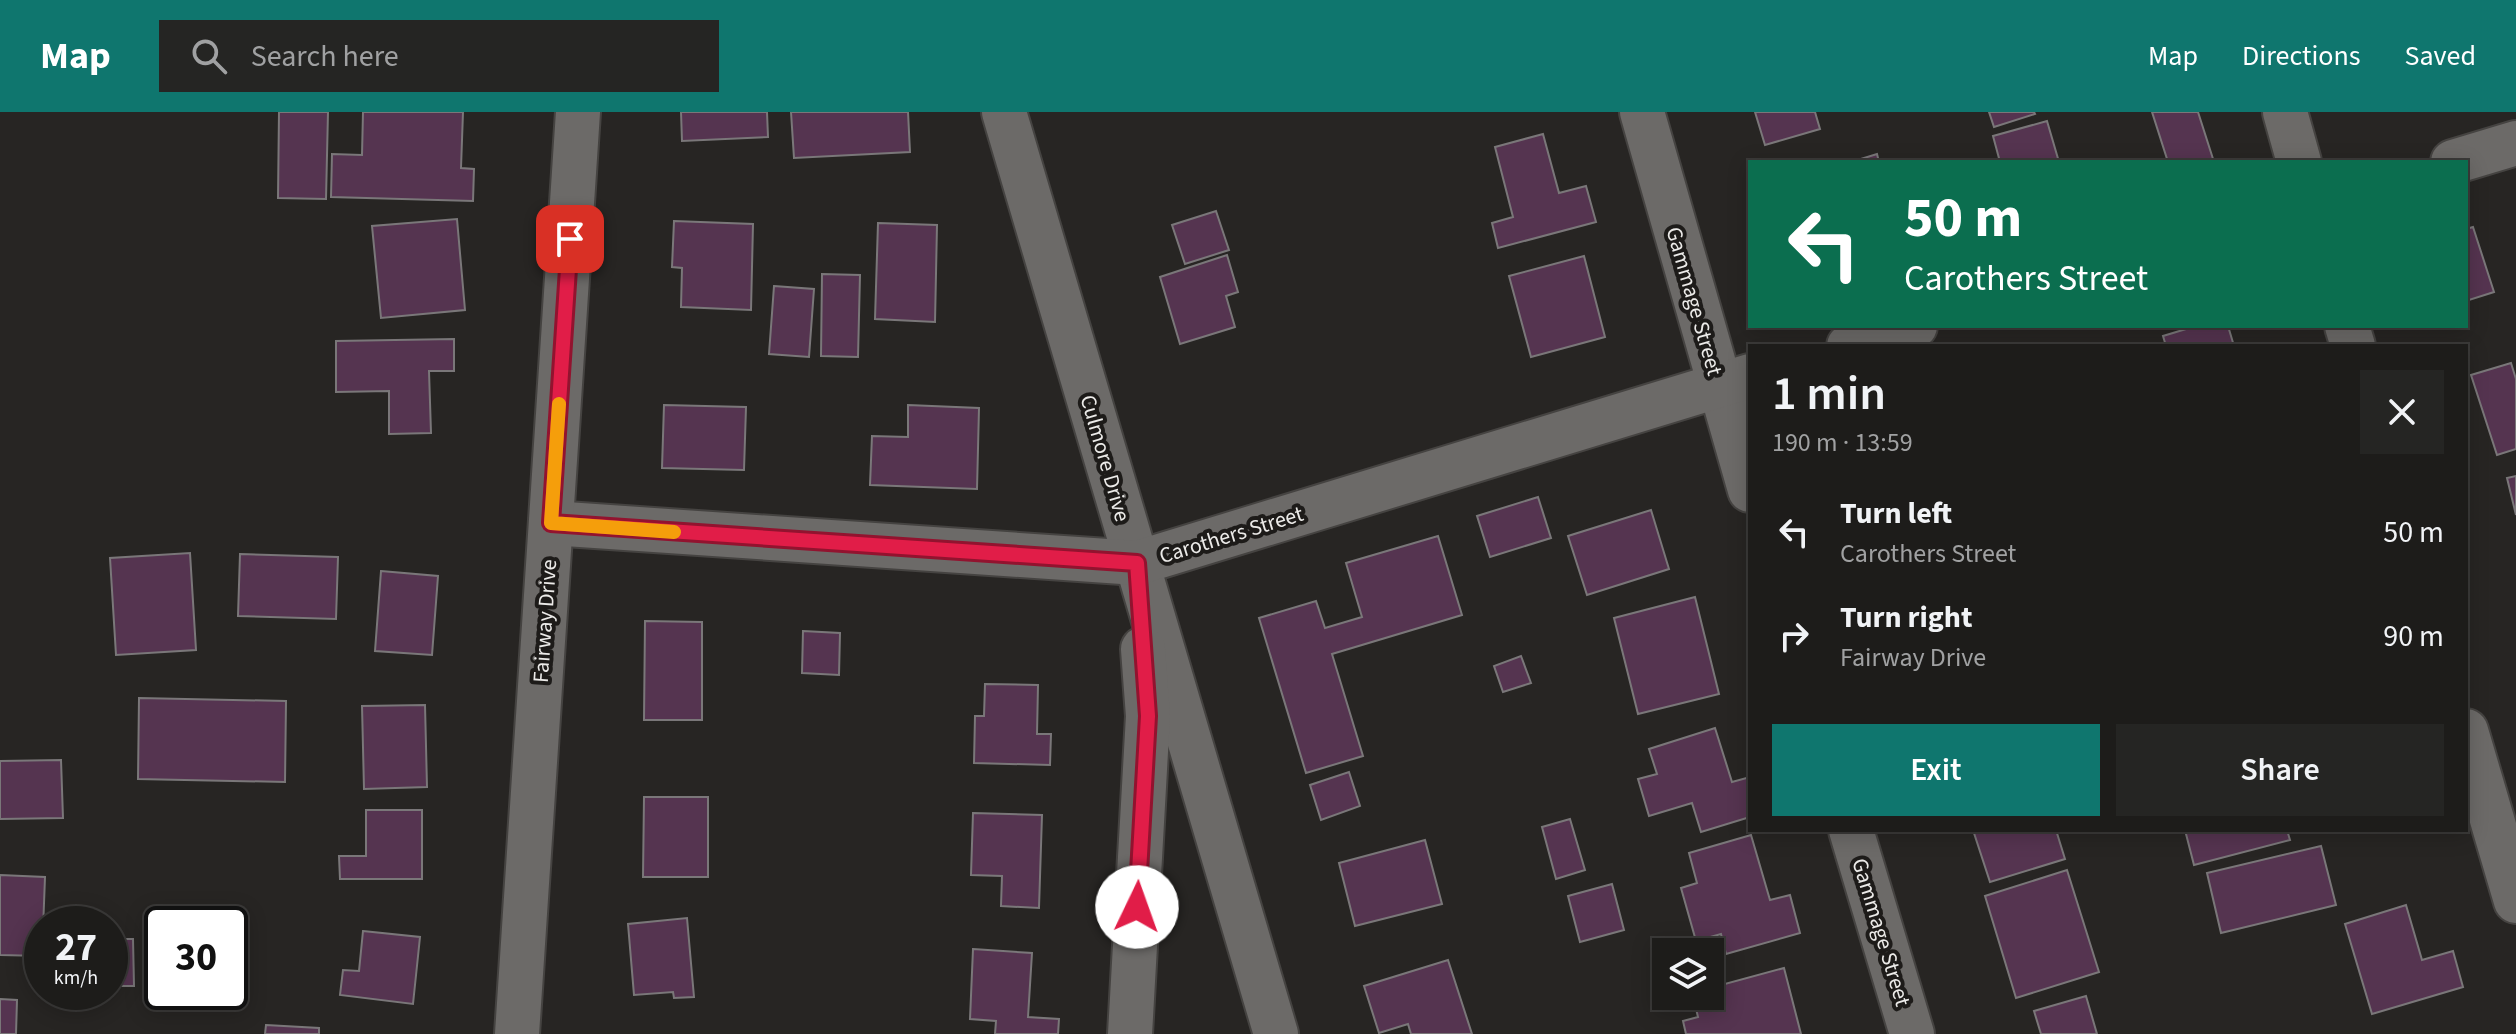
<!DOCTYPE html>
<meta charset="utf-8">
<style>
:root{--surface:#1d1c1a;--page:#252523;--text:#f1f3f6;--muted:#a0a1a2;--line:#3b3a39;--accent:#0f766e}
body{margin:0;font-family:"Source Sans 3",sans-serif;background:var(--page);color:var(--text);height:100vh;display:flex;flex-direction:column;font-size:30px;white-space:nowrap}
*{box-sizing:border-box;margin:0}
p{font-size:26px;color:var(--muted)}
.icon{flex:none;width:44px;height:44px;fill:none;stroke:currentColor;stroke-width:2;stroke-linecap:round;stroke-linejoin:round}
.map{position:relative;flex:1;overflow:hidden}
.panel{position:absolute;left:1748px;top:232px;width:720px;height:488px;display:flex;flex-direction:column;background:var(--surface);border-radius:0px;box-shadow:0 4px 20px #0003,0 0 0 2px var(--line)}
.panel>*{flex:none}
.banner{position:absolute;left:1748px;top:48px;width:720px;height:168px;border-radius:0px;box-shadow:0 4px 20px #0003,0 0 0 2px var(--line);background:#0b6e4f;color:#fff;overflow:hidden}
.buttons{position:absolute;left:1652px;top:826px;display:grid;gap:16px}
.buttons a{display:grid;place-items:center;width:72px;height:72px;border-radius:0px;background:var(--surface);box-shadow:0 4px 20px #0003,0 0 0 2px var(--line);font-size:40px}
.speed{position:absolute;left:24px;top:794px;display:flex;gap:16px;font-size:40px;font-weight:700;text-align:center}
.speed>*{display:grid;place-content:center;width:104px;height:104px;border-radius:50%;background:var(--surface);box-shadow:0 4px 20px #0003,0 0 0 2px var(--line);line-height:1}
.speed small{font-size:20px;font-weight:400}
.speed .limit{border:4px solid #111;border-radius:12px;background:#fff;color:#111}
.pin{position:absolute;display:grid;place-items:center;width:68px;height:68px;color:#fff;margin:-34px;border-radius:16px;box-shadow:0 4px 12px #0006}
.me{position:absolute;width:88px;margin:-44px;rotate:3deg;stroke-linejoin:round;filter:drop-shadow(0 0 6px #0008)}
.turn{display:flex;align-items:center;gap:28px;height:168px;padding:0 24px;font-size:36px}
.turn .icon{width:104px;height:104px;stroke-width:2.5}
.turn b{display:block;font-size:56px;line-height:68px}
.round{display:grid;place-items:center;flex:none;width:84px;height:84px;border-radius:0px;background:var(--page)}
.overview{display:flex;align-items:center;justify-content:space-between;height:136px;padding:0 24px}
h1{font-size:48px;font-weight:600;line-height:60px}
.action{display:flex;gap:16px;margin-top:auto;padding:16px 24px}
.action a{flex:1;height:92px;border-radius:0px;background:var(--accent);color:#fff;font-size:32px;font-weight:600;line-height:92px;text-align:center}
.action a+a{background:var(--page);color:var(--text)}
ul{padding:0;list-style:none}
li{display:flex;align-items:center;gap:24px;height:104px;padding:0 24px}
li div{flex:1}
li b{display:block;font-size:30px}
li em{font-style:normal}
header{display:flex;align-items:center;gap:48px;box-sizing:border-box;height:112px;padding:0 40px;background:var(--accent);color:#fff}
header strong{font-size:38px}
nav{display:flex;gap:44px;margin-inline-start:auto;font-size:28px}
.search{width:560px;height:72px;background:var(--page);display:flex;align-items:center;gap:20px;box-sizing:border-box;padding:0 28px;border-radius:0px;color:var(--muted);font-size:30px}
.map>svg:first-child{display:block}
.building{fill:#553450;stroke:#7a7779;stroke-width:2}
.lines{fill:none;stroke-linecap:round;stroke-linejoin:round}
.minor-casing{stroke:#454341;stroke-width:48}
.minor{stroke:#6c6a68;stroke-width:44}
.route-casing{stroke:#92132f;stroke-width:20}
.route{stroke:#e11d48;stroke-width:14}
.slow{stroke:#f59e0b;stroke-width:14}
.labels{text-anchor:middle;stroke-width:8;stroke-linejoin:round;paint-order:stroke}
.street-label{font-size:22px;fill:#ecebe9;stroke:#1d1b19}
</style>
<header>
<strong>Map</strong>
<div class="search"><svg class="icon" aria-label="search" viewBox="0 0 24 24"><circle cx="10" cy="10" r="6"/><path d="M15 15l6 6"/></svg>Search here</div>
<nav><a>Map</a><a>Directions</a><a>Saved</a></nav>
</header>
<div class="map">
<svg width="2516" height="922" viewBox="0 0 2516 922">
<rect width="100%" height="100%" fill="#272523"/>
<g class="building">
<path d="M279 0H328L326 87 278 86Z"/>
<path d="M363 0H463L461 56 474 57 473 89 331 85 332 42 362 43Z"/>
<path d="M681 0H767L768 25 682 29Z"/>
<path d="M791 0H908L910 40 794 46Z"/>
<path d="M1755 0H1815L1820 17 1765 33Z"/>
<path d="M1989 0H2034L2035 2 1994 15Z"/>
<path d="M2152 0H2198L2214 50H2168Z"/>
<path d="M2047 9 2059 50H2000L1993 24Z"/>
<path d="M1543 22 1559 81 1586 74 1596 110 1498 136 1492 111 1513 105 1495 35Z"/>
<path d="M1877 42 1879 50H1851Z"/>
<path d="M1216 99 1229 138 1185 152 1172 113Z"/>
<path d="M457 107 465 198 381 206 372 114Z"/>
<path d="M674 109 753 112 751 198 681 195 682 156 672 155Z"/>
<path d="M878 111 937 113 935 210 875 207Z"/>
<path d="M2473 115 2494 180 2466 189V117Z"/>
<path d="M1227 143 1238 180 1226 184 1235 215 1180 232 1160 165Z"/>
<path d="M1584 144 1605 225 1531 245 1509 164Z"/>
<path d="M822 162 860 163 858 245 821 244Z"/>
<path d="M774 174 814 177 809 245 769 242Z"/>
<path d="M2196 214H2228L2234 234H2166L2163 224Z"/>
<path d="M454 227V259H429L431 321 389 322V279L336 280V229Z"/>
<path d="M2511 251 2516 267V337L2497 343 2471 263Z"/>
<path d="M664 293 746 295 744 358 662 356Z"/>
<path d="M908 293 979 296 977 377 870 373 872 324 908 325Z"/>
<path d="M2516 364V403L2507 366Z"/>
<path d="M1538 385 1551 426 1490 445 1477 404Z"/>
<path d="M1651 398 1669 457 1587 483 1568 424Z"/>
<path d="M1438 424 1462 503 1332 542 1363 644 1306 661 1259 506 1316 489 1325 516 1362 505 1346 451Z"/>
<path d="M190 441 196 538 116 543 110 446Z"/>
<path d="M240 442 338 445 336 507 238 504Z"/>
<path d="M381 459 438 464 432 543 375 539Z"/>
<path d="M1695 485 1719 582 1638 602 1614 506Z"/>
<path d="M645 509 702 510V608H644Z"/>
<path d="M803 519 840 521 839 563 802 561Z"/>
<path d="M1521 544 1531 571 1503 580 1494 554Z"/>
<path d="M985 572 1038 573 1037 622H1051L1050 653 974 651 975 604H984Z"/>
<path d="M139 586 286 589 285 670 138 667Z"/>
<path d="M425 593 427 675 364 677 362 594Z"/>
<path d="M1715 616 1732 670 1750 665V705L1701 720 1692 691 1649 704 1638 667 1657 662 1649 637Z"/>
<path d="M61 648 63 706 0 707V649Z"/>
<path d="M1349 660 1360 694 1321 708 1310 673Z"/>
<path d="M644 685H708V765H643Z"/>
<path d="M366 698H422V767H340L339 744H366Z"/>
<path d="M973 701 1042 703 1039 796 1001 794 1002 764 971 763Z"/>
<path d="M1570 707 1585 758 1556 767 1542 715Z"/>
<path d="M1973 718H2056L2065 747 1990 770Z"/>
<path d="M2185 718H2287L2290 728 2194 753Z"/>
<path d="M1751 723 1770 788 1790 783 1800 821 1726 842 1721 822 1696 829 1681 776 1697 771 1689 741Z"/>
<path d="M1425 728 1442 792 1355 814 1339 751Z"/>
<path d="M2321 734 2336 793 2221 821 2207 761Z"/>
<path d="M2067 758 2099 860 2016 886 1985 784Z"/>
<path d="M0 763 45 765 42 844 0 843Z"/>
<path d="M1612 772 1624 818 1580 830 1568 784Z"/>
<path d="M2406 793 2422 848 2453 839 2463 875 2372 902 2345 812Z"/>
<path d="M687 806 694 885 674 886 673 880 634 883 628 812Z"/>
<path d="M363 819 420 825 413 892 340 883 343 858 359 859Z"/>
<path d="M110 827H133L134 874H110Z"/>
<path d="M973 837 1032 841 1028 905 1059 907 1058 922H995L996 909 970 907Z"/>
<path d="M1448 848 1472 922H1411L1408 912 1379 921 1364 874Z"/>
<path d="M1784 856 1801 922H1686L1683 909 1698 905 1693 884H1710V876Z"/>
<path d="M2086 884 2097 922H2041L2034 899Z"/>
<path d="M0 887 17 888 16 922H0Z"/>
<path d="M266 913 319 916V922H265Z"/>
</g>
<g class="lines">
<g class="minor-casing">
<g id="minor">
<path d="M1004 0 1276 922"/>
<path d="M1642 0 1750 378"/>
<path d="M2285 0 2299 50"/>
<path d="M2453 50 2516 31"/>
<path d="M2347 214 2353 234"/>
<path d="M1849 234 1915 214"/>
<path d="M551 411 1137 451 1750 264"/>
<path d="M2466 619 2516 789"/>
<path d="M1851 718 1912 922"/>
<path d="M517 922 578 0"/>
<path d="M1130 922 1148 604 1143 537"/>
</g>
</g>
<use href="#minor" class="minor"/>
</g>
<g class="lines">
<g class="route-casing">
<path id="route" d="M570 127 551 411 1137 451 1148 604 1137 795"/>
</g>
<use href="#route" class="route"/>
<path class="slow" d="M559 292 551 411 674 420"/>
</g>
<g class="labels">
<g class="street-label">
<text transform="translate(1695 189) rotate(74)" y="8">Gammage Street</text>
<text transform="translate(1106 346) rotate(74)" y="8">Culmore Drive</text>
<text transform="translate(1231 422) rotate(-17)" y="8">Carothers Street</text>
<text transform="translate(544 509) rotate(-86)" y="8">Fairway Drive</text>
<text transform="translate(1882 820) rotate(73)" y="8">Gammage Street</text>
</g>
</g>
</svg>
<div class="buttons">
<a><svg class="icon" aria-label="layers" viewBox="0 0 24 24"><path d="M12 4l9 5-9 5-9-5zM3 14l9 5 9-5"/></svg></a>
</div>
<div class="speed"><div>27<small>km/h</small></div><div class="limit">30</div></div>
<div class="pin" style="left:570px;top:127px;background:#d93025"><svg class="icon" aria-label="arrive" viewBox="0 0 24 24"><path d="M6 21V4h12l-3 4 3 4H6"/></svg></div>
<svg class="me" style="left:1137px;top:795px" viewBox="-20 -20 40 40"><circle r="19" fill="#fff"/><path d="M0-13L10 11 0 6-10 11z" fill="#e11d48"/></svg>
<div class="banner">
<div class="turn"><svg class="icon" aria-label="left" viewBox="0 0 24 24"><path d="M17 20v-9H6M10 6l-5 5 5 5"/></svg><div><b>50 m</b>Carothers Street</div></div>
</div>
<section class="panel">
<div class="overview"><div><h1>1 min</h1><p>190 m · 13:59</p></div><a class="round"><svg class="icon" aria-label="close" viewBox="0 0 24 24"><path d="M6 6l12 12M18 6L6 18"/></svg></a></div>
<ul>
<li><svg class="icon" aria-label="left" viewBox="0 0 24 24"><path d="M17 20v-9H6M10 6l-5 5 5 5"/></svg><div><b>Turn left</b><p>Carothers Street</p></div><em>50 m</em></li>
<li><svg class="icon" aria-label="right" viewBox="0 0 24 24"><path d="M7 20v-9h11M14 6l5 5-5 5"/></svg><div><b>Turn right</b><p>Fairway Drive</p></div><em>90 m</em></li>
</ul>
<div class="action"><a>Exit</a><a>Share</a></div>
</section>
</div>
